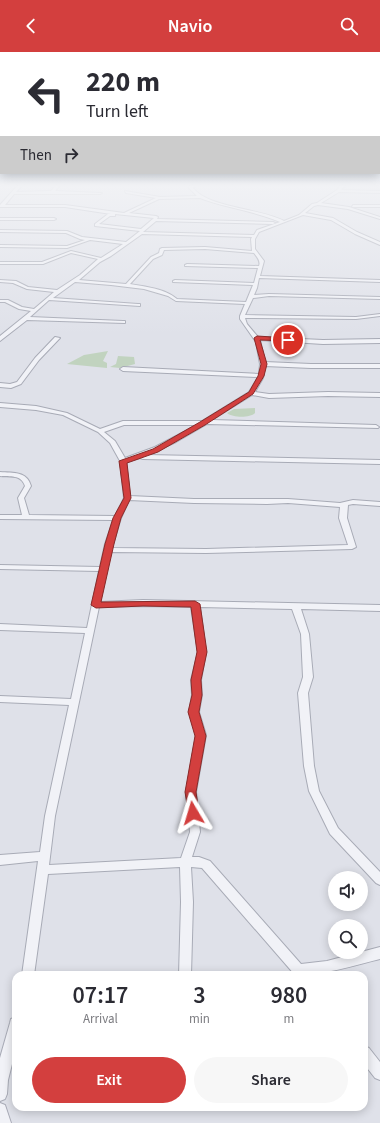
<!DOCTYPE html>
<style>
:root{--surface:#fff;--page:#f7f7f7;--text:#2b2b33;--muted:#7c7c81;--accent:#d33f3e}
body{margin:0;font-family:"Source Sans 3",sans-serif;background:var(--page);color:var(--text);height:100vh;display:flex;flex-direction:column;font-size:15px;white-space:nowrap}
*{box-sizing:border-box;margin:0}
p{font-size:13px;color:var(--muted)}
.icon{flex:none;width:22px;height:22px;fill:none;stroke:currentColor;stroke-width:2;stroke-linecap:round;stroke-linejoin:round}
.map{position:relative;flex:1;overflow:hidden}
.details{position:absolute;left:12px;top:919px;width:356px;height:140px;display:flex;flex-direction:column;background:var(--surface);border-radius:12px;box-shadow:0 2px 10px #0003}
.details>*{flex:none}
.guide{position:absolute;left:0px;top:0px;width:380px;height:122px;box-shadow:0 2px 10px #0003;background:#fff;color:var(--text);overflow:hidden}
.tools{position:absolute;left:328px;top:819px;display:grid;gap:8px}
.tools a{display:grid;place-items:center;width:40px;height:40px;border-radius:50%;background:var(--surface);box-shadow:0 2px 10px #0003;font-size:20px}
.pin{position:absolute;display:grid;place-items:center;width:34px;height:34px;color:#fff;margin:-17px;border:2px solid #fff;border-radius:50%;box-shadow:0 1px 4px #0007}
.me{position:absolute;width:44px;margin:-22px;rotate:353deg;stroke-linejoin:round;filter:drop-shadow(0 0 3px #0008)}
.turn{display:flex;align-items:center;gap:14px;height:84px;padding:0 20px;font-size:18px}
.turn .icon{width:52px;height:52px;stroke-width:2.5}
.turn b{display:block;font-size:28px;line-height:34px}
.then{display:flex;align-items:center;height:38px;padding:0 20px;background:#0003;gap:8px;font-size:15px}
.eta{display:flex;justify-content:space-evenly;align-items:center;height:68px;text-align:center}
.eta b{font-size:24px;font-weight:600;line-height:28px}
.primary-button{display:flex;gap:8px;margin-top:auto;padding:8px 20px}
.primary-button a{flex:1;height:46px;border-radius:24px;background:var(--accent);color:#fff;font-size:16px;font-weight:600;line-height:46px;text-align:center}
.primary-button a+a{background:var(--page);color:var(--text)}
header{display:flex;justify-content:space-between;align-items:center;height:52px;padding:0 20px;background:var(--accent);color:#fff;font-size:18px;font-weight:600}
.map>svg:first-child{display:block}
.green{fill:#c1d3bf}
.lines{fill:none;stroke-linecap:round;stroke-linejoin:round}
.minor-casing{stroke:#a8abb6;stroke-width:2}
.minor{fill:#f1f2f7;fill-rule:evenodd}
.route{fill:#d33f3e;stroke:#892928}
</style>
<header><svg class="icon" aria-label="back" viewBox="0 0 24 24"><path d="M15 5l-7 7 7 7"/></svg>Navio<svg class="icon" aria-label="search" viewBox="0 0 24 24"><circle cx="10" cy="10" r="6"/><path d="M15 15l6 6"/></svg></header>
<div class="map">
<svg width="380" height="1071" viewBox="0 0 380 1071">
<rect width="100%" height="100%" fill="#dfe1e9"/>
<g class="green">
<path d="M108 299 103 309 107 311V316L67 312 84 303Z"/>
<path d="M118 304 134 305 135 312 120 316 110 315 116 312Z"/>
<path d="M255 356V361C250 366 233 366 227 361L234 357Z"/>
</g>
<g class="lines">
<g class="minor-casing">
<g id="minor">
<path d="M19 132H23L16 140 51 139 57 132H61L55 139 102 141 100 142H14L5 153H65L124 161 156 146 126 141 125 139 160 145 197 144 189 136 191 132H195L193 136C209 156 259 156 284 169L299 163 312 152 317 151 337 138 342 132H346L341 138 380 139V141L339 140 321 151 349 155 380 165V167L348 157 318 153 314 154 305 161 333 166 357 180 380 190V193L355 182 331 168 303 163 259 180 255 187V197L264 209 260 224 380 228V230L259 226 257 236 254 243 269 242 380 245V247L269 244 253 246 245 263 356 265 380 262V264L356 267 245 266 247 272 258 285 323 288 380 287V291L323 292 260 288 265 310 311 312H380V316H311L265 314 263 326 255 340 269 342 328 340 380 341V345L328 344 269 346 252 343 212 368 376 373 379 375 378 376 207 372 176 390 147 403 380 408V412L143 407 140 406 126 410 130 444 194 447H288L340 451 353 448 380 450V454L353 452 348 453 347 466 356 495 352 497 206 501 111 500 100 550 143 548 380 553V559L301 557 309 582 313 625 308 641 314 714 319 739 338 776 380 820V833L376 831 330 782 309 739 304 714 298 641 303 625 301 582 292 557 200 555 206 600 201 628 202 643 199 660 206 683 196 740 200 780 192 805H199L210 809 301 912 327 909 380 895V907C352 914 324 923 295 923L202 816 191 815 193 850 191 923H179L181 850 180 815 48 822 34 923H22L38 809 0 813V803L40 800 45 764 69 653 0 650V644L71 647 85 581 0 578V572L87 576 99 519 0 517V513L100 515 105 492 113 468 0 467V463H22L18 446 25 434C21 422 10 425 0 424V420C13 421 27 419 31 434L24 446 29 463 115 464 124 446 120 409 110 391 98 380 63 363 36 358 0 355V351L36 354 67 361 100 377 123 369H202L249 340 258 325 123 319 120 317 123 315 259 322 260 312 256 290 240 267V264L245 252 176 249 168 244 144 237 111 233 75 230 53 246 138 252H140V254L49 248 30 265 123 269H125V271L27 268 0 289V284L31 259 19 257 5 250H0V248H8L22 255 34 257 54 240 27 237 13 231 0 230V228L16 229 28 235 57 238 80 223 98 207 71 201 43 212H0V210H42L71 199 101 206 123 192 90 188 67 196 0 195V193L67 194 85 188 80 187 66 181 0 180V178L67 179 82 185 126 190 140 179 95 174V172L108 162H111L65 155H0V153ZM200 146C226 156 255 159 280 170L257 178 254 183 143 180 156 169 273 172 275 171 273 170 157 167 158 165 156 164 129 161 159 147ZM115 162 154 166 141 177 99 172 110 164H115ZM142 182 252 185 251 187 252 199 205 195 162 196 160 197 159 201 151 205 126 232 79 228 100 210 111 204ZM205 197 254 201C257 205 261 209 259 214L187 212 185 213V214L258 216 254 231 175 228 173 229V230L253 233 246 250 177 247C164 236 146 235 130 232L153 207 162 203 164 198ZM124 373H197L155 395 125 406 115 389 104 380ZM129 448 194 451 267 452 288 451 340 455 339 466 348 493 206 497 112 496 121 466ZM143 554 191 555 198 600 191 628 192 643 189 660 196 683 186 740 190 780 181 806 49 813 55 764 99 555Z"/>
<path d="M353 153H380V155H352Z"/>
<path d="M0 166H54L56 167 54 168H0Z"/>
<path d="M55 285 60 286 39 308 21 332 11 336 0 335V331L10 332 17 330 35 306Z"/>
<path d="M16 965V996L8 1028 7 1042 5 1047 0 1049V1006L10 971 11 967Z"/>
<path d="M364 994 369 996 380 1010V1028L375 1026 364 1012Z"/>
<path d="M0 1051 5 1053 11 1071H0Z"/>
</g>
</g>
<use href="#minor" class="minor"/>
</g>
<linearGradient id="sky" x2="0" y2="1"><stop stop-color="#88afdc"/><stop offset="0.47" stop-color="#f1f2f5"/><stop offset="1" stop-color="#f1f2f5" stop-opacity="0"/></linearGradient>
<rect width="380" height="282" fill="url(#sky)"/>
<path class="route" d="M257 284 288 286 291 288 288 289 260 288 267 312 264 324 253 342 205 373 158 400 127 411 131 446 121 466 114 492 101 550 195 549 200 552 207 600 201 628 202 643 199 660 206 684 196 740 199 761 197 764 193 765 189 764 185 740 195 684 188 660 192 643 191 628 197 600 191 555 143 554 96 556 91 553 105 492 113 466 124 446 119 409 153 397 200 370 249 340 258 324 261 312 254 286Z"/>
</svg>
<div class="tools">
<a><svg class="icon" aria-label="sound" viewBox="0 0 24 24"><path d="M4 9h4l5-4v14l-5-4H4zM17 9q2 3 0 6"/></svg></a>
<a><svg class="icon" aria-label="search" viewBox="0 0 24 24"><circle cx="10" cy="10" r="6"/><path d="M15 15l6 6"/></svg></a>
</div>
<div class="pin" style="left:288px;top:288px;background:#d93025"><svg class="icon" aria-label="arrive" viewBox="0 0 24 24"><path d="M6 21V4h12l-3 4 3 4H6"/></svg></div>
<svg class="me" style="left:193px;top:761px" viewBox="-20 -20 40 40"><path d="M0-17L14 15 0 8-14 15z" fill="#d33f3e" stroke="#fff" stroke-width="4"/></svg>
<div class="guide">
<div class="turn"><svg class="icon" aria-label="left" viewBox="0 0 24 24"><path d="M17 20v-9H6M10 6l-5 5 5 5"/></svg><div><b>220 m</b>Turn left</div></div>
<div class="then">Then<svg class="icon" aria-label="right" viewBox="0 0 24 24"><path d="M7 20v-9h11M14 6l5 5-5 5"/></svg></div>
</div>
<section class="details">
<div class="eta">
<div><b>07:17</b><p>Arrival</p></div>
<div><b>3</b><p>min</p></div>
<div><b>980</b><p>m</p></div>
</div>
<div class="primary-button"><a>Exit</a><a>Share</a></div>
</section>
</div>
